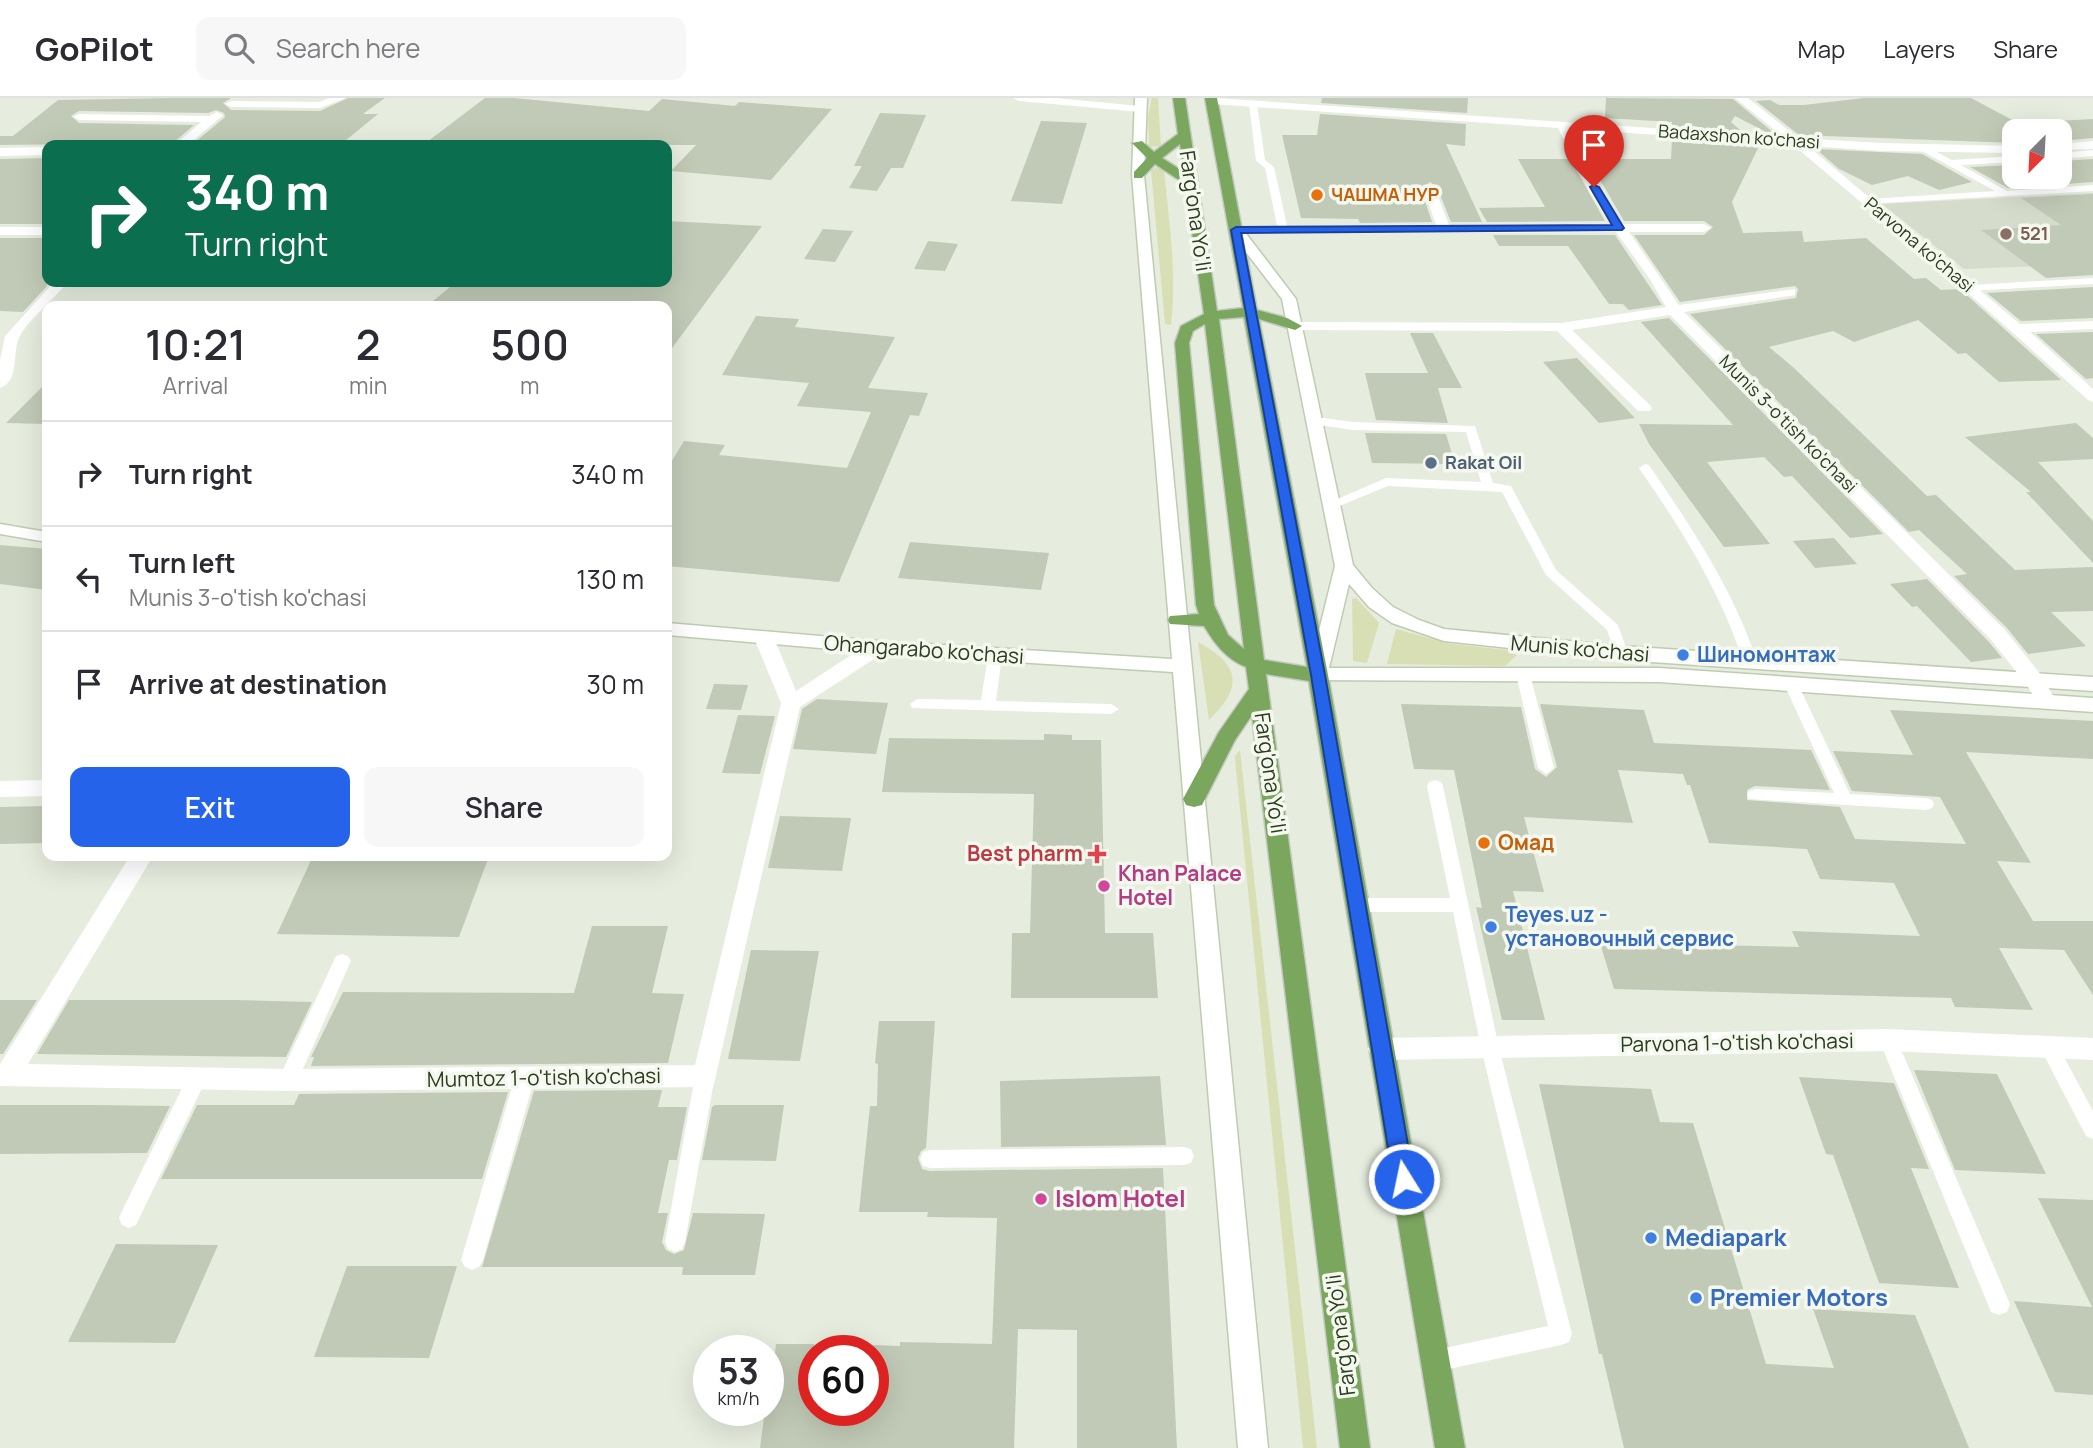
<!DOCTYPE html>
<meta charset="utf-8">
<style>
:root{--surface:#fff;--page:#f7f7f7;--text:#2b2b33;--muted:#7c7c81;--line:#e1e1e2;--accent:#2563eb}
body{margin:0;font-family:Manrope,sans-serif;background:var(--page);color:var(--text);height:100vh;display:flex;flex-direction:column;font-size:26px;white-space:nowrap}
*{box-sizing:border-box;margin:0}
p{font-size:23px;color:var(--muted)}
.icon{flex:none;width:38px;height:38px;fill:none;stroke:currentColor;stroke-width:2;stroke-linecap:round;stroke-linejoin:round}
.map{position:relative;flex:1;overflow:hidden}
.side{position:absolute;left:42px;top:203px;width:630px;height:560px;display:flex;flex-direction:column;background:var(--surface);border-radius:14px;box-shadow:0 7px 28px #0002}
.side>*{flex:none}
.hud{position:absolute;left:42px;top:42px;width:630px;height:147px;border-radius:14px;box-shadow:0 7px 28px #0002;background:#0b6e4f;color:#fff;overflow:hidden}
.needle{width:46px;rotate:204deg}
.tools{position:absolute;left:2002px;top:21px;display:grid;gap:14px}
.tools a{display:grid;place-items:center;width:70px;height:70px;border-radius:14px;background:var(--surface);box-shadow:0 7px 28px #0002;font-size:35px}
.speed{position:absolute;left:693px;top:1237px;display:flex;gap:14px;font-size:35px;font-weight:700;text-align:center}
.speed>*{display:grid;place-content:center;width:91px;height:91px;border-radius:50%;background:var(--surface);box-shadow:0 7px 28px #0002;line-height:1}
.speed small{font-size:18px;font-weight:400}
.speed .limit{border:10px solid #d22;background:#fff;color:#111}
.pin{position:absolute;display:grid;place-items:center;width:60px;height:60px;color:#fff;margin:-72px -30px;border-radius:50% 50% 50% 0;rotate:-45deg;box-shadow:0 0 7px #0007}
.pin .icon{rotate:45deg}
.me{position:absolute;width:77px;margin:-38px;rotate:350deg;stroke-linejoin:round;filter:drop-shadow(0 0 5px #0008)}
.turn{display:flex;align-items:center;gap:24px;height:147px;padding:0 28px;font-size:32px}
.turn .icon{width:91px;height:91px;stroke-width:2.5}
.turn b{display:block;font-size:49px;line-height:60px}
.eta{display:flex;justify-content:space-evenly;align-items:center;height:119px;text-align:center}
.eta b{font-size:42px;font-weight:600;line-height:49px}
.primary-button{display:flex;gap:14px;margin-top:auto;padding:14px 28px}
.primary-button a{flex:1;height:80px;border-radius:14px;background:var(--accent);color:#fff;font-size:28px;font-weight:600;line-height:80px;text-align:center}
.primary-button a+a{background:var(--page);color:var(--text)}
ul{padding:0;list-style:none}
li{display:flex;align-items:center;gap:21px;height:105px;padding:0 28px;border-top:2px solid var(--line)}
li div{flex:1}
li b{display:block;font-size:26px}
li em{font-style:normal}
header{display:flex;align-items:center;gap:42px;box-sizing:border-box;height:98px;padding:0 35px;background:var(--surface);border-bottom:2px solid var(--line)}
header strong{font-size:33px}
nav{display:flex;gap:38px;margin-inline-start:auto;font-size:24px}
.search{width:490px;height:63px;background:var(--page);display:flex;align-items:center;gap:18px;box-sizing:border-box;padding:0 24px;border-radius:14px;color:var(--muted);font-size:26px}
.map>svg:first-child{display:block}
.built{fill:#d5dccc}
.green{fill:#d9dfb4}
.building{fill:#c1cab6}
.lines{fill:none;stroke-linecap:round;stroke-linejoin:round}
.secondary-casing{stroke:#beccb0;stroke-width:3}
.primary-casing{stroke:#c3c9c0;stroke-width:3}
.lane{fill:#fff;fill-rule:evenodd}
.street{fill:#fff;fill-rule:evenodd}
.secondary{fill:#fff;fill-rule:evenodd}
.primary{fill:#7aa65e;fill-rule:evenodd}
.route{fill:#2563eb;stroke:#184099;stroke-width:2}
.food-dot{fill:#e8710a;stroke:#f5f8ef;stroke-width:2.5}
.education-dot{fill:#8d6e63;stroke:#f5f8ef;stroke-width:2.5}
.service-dot{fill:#5c6f8a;stroke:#f5f8ef;stroke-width:2.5}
.shop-dot{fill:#3f7fe0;stroke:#f5f8ef;stroke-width:2.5}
.health-dot{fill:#e0444e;stroke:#f5f8ef;stroke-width:2.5}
.hotel-dot{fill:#d1479c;stroke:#f5f8ef;stroke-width:2.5}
.labels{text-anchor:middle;stroke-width:7;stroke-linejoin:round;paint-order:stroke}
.far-street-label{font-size:18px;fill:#2a3d1e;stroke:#f5f8ef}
.far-food-label{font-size:18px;font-weight:bold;fill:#c56008;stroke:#f5f8ef;text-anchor:start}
.far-education-label{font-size:18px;font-weight:bold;fill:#785e54;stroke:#f5f8ef;text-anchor:start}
.far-service-label{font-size:18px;font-weight:bold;fill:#4e5e75;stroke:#f5f8ef;text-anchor:start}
.street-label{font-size:21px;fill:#2a3d1e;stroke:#f5f8ef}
.shop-label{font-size:21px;font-weight:bold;fill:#366cbe;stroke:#f5f8ef;text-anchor:start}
.food-label{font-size:21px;font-weight:bold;fill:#c56008;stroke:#f5f8ef;text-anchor:start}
.health-label{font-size:21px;font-weight:bold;fill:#be3a42;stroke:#f5f8ef;text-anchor:end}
.hotel-label{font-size:21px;font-weight:bold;fill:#b23c85;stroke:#f5f8ef;text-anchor:start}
.near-hotel-label{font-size:24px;font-weight:bold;fill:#b23c85;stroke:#f5f8ef;text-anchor:start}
.near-shop-label{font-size:24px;font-weight:bold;fill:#366cbe;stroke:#f5f8ef;text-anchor:start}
</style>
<header>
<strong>GoPilot</strong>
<div class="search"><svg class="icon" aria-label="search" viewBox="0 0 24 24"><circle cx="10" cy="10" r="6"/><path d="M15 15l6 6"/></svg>Search here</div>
<nav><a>Map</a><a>Layers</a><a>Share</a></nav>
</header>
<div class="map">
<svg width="2093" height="1350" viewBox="0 0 2093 1350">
<rect width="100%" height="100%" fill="#e6ecde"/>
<path class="built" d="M2093 95V166L1964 171 1882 106Z"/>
<g class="green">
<path d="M1152 0H1158L1161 48 1149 49 1148 18Z"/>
<path d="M1157 69 1164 72C1169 124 1177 175 1171 227L1165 226 1151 72Z"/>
<path d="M1356 500 1379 525 1367 565 1353 563 1352 501Z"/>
<path d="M1396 531 1451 546 1507 552 1517 557 1505 568 1387 566Z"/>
<path d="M1198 544C1240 567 1244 588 1209 622Z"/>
<path d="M1240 652 1317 1350H1303L1236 671 1235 658Z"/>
</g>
<g class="building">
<path d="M173 0H322H231L223 5 231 12 320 13 348 0H385L363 16H378L340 47 193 46 225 19 224 15 216 12 208 15 79 13 71 18 79 25 194 27 173 45 0 47V38H13L58 2Z"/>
<path d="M485 0H514L649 13 662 1 735 8 739 4 832 11 771 82 671 73 696 47H423Z"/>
<path d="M1322 0H1468L1467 15 1321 5Z"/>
<path d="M1606 0 1733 1 1775 36 1768 35 1735 18 1731 24 1742 34 1672 29V24L1605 20Z"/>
<path d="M1864 0H1971L2018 25 2093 21V40L2060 43V33H2014V45L1799 37 1756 3 1770 2 1779 7H1804Z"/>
<path d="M880 15 926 17 903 70H891L877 93 849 90 862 68H854Z"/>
<path d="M1320 16 1466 26 1465 48 1446 46 1482 124H1451L1437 89 1430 84 1421 91 1432 124 1360 125 1358 121 1301 120 1282 37H1317Z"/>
<path d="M1041 23 1087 25 1062 106 1011 103Z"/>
<path d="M1672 41 1759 48 1732 104 1743 135 1802 133 1804 144 1866 140 1914 181 1926 180 1941 192 1960 191 2061 282 1999 284 1966 255 1958 256 1918 222 1854 244 1833 233 1769 249 1794 270 1927 398 1936 397 2015 472 2093 469V513L2051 514 2086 548 2028 556 2007 530 1954 478 1967 476 1919 432 1909 434 1690 216 1796 200 1798 191 1795 188 1680 204 1634 137H1704L1713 129 1704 123H1624L1588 61H1671Z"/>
<path d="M1816 51 1922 56 1972 84 1939 92 1908 78 1872 87 1839 71Z"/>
<path d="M47 60V126H0V61Z"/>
<path d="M1518 61H1570L1605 123 1487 124 1479 110 1545 109Z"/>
<path d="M2093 61V84L2008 90 1970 69 2014 67V79H2060V63Z"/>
<path d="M2093 96V177L2046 180 1981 132 2061 127 2021 100Z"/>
<path d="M667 123 762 128 667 257V208H427L456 184H667Z"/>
<path d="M823 131 853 133 835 164 804 161Z"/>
<path d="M1493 137H1615L1662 207 1629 212 1623 206H1609L1568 148H1499Z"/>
<path d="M0 140H47V188L23 214 0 213Z"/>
<path d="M928 143 958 146 945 173 914 171Z"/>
<path d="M2093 189V220L2021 223 1987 195Z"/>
<path d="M756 218 799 221 795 229 895 239 868 290 928 295 919 318 910 317 839 484 667 468V371L684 343 725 347 719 357 847 370 871 314 797 308 809 285 722 277Z"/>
<path d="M1669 220 1883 436 1850 440 1792 378 1784 379 1764 359 1707 364 1770 446 1724 449 1649 346 1639 326 1733 327 1641 224Z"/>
<path d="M2093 234V280L2086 281 2036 236Z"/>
<path d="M1410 235H1433L1462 290H1438L1448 325 1376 322 1365 275H1428Z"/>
<path d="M1577 260 1635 320 1599 325 1543 264Z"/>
<path d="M47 284V326L6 325Z"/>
<path d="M2076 325 2093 340V361L2038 364 2093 423V465L2026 394H2031L1965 339Z"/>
<path d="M1365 335 1446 336 1455 366 1372 365Z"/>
<path d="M1834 440 1857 466 1815 470 1793 443Z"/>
<path d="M910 444 1049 455 1041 492 898 480Z"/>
<path d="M0 447 47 451V492L0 486Z"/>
<path d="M1927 481 1989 544 2002 560 1971 564 1917 508 1912 509 1890 486Z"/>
<path d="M714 586 748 587 741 612 706 611Z"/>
<path d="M817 601 888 605 876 656 793 651 802 611Z"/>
<path d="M1401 606 1521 609 1535 671 1546 679 1557 669 1540 606 1644 612 1654 645 1811 652 1830 692 1755 688 1747 692V702L1840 709 1855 741 1966 746 1940 699 1852 693 1833 653 1913 657 1890 612 2093 623V661L1966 654 2031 765 1997 763 2033 823H2093V897L2064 852 1999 850 2033 912 1955 909 1951 900 1614 891 1600 845 1799 849 1792 833 1920 838 1894 785 1820 781 1807 751 1709 745 1690 687H1687L1683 676 1618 672 1633 725 1524 719 1544 794 1513 793 1545 922H1502L1476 809 1482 810 1454 672 1414 671Z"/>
<path d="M738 617 775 618 760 676 722 675Z"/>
<path d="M1044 636 1072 637V642H1101L1105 835H1153L1158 900H1011L1012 835H1030L1034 696 882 694 889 640 1044 642Z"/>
<path d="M47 708V745L0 746V709Z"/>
<path d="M780 718 851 720 842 773 768 770Z"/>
<path d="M313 758H489L459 839 277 836Z"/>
<path d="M592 828H668L652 895 684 896 668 965 311 968 314 959H311L343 894 574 895Z"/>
<path d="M751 852 819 853 800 963 728 961Z"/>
<path d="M0 902H37L3 956H0Z"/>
<path d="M69 902H234L312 904 286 959 37 956Z"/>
<path d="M879 923H935L926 1050 921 1053 918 1060 922 1071 930 1073 1163 1070 1177 1350H1077V1232L1018 1231 1014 1350H760L765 1312H768L776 1246H814V1312H873V1247L900 1248V1244L992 1246 997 1120 927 1119 928 1114H859L870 1008H877L878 966 875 965Z"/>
<path d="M1914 972 1997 976 2046 1076 1955 1072Z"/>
<path d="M1160 978 1166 1047 1001 1049 1000 983Z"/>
<path d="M1799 979 1894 985 1929 1071 1911 1070 1959 1190 1879 1185 1833 1057 1826 1056Z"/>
<path d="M1539 986 1651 991 1660 1024 1693 1025 1766 1266 1834 1270 1813 1211 1915 1217 1969 1350H1624L1602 1256H1599Z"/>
<path d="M662 992 658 1009H687L677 1062H669L658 1115H668L662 1144 666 1152 674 1156 684 1152 693 1115 765 1116 755 1177H682L683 1169H482L534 993Z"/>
<path d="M508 994 482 1081H161L197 1007H294L299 996Z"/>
<path d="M0 1007H95L170 1008 147 1055 0 1056Z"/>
<path d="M715 1007H784L776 1063 702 1062 712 1009Z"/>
<path d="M2038 1100 2093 1102V1297L2055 1294 2014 1203 2092 1209Z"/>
<path d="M116 1146 218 1147 175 1245 68 1244Z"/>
<path d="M347 1168H457L429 1260 314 1259Z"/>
</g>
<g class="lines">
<g class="secondary-casing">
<g id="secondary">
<path d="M1135 0H1147L1144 77 1268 1350H1238L1173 574 878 555 667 537V525L878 543 1172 561 1132 77Z"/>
<path d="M1236 128 1241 129 1296 201 1353 467 1372 490 1393 509 1419 522 1444 531 1621 548 2093 579V593L1621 562 1444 543 1392 525 1369 509 1349 486 1329 570H1659L2093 600V614L1659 584 1311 582 1308 577 1335 468 1282 201 1229 132Z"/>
<path d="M0 426 47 434V444L0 436Z"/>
</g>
</g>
<g class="primary-casing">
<path id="primary" d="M1173 0H1185L1217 213 1243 210 1205 0H1217L1257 212 1287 220 1302 228 1295 232 1259 221 1328 577 1465 1350H1435L1309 583 1266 576 1370 1350H1340L1252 617 1235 642 1202 707 1194 709 1186 707 1183 701 1219 634 1249 591 1246 569C1226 561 1215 546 1204 528L1170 526 1168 522 1170 518 1199 516 1196 507 1175 245 1181 228 1204 216 1185 86 1155 66 1142 80H1134V74L1147 60 1132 45 1142 43 1154 54 1178 36ZM1180 46 1184 74 1162 60ZM1244 219 1307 569 1264 562 1219 221ZM1205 226 1244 551 1228 537 1214 507 1189 245 1193 233Z"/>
</g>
<g class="lane">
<path d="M1253 3 1257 6 1265 62 1274 69 1288 132 1283 135 1278 132 1265 70 1256 63 1249 6Z"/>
<path d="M1923 47 1952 62 2014 58V64L1961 67 2007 93 2093 87V93L1865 106V102L1868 101 1995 93 1920 52V48Z"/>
<path d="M2093 52V58L2060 61V55Z"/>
<path d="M2093 180V186L1970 193 1965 190 1970 187Z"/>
<path d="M1316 319 1353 324 1475 328 1493 385 1511 388 1556 472 1618 527 1628 555 1626 558H1616L1607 532 1546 477 1502 394 1388 388 1337 409 1332 410 1326 406 1386 380 1481 384 1466 334 1353 332 1312 326 1310 323Z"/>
<path d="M1645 366 1649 367C1692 430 1733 491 1757 563L1755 567H1745L1743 563C1720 492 1681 431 1639 370Z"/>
<path d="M995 553 1002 558 996 603 1111 606 1119 611 1111 616 912 610 910 606 917 601 981 602 988 558Z"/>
<path d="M1523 571 1530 576 1554 670 1546 676 1538 670 1516 576Z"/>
<path d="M1791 581 1798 586 1850 696 1926 700 1932 702 1934 706 1932 710 1926 712 1749 701 1747 697 1749 693 1755 691 1834 695 1784 586Z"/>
<path d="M1435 682 1441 684 1443 688 1499 950 1572 1236 1569 1244 1561 1247 1435 1274 1427 1271 1424 1263 1427 1255 1435 1252 1548 1228 1481 950 1453 814H1356L1350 812 1347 807 1350 802 1356 800H1450L1427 688 1429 684Z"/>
<path d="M342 856 348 858 351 863 298 982 295 988 288 991 281 988 278 982 336 858Z"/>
<path d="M1888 934 1895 936 1897 942 2010 1206 2007 1214 1999 1217 1991 1214 1879 942 1881 936Z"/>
<path d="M2049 942 2056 944 2093 1013V1041L2086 1038 2040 950 2042 944Z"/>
<path d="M705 969 712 972 715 978 685 1144 682 1151 675 1154 668 1151 665 1144 695 978 698 972Z"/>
<path d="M525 970 532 973 535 979 483 1162 479 1169 472 1172 465 1169 461 1162 515 979 518 973Z"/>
<path d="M196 973 203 976 206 982 136 1127 129 1130 122 1127 119 1120 122 1113 189 976Z"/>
<path d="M1184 1049 1191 1051 1194 1058 1191 1065 1184 1067 930 1070 923 1068 920 1061 923 1054 930 1052Z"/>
</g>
<g class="street">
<path d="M329 0H346L320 10 231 9 225 6 231 3 319 4Z"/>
<path d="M1013 0H1056L1140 8 1146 11 1140 14 1019 3Z"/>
<path d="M1217 0 1783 39 1735 0H1748L1798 40 1881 45 2014 48V55L1881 53 1808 48 2020 226 2093 223V231L2030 234 2093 291V304L2088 302 1959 187 1792 46 1570 31 1602 93 1623 126H1704L1711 130 1704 134H1629L1679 207 1795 191V197L1790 198 1684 214 2005 532 2042 578 2056 603 2053 608H2039L2027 587 1991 542 1670 217 1572 232 1650 307 1652 310 1650 313H1638L1557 233 1295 232 1288 228 1295 224 1561 225 1666 209 1649 180 1616 134 1236 136 1229 132 1236 128 1436 127 1423 90 1429 86 1435 90 1449 127 1610 126 1589 93 1558 30 1212 6 1206 3Z"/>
<path d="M217 14 223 17 221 19 188 47H175L201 24 79 22 73 19 79 16 209 18Z"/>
<path d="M2093 43V51L2060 52V46Z"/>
<path d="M47 49V57L0 58V50Z"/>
<rect x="0" y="129" width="47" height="8"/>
<path d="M54 184H68C56 199 26 224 19 240 12 254 20 284 0 290V262L5 238Z"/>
<path d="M764 534 771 535 774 540 796 593 871 544H885L888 549 885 554 800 609 714 986 705 989 288 993 0 988V966L130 758H153L28 966 288 971 695 967 781 605 754 540 757 535Z"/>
<path d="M47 682V698L0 699V683Z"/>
<path d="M1888 931 2093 940V962L1888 953 1381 962 1372 959 1368 951 1372 943 1381 940Z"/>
</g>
<use href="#secondary" class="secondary"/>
<use href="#primary" class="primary"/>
</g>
<path class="route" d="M1594 87 1599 89 1624 130 1622 132 1241 135 1325 577 1414 1081 1411 1088 1404 1091 1396 1088 1393 1081 1311 577 1231 132 1236 129 1612 127 1590 89Z"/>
<g class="food-dot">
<circle cx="1317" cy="97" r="7"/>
<circle cx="1484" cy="745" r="7"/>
</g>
<circle class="education-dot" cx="2006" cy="136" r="7"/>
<circle class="service-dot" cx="1431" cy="365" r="7"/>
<g class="shop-dot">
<circle cx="1683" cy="557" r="7"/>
<circle cx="1491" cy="829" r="7"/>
<circle cx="1651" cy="1140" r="7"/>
<circle cx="1696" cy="1200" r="7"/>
</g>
<path class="health-dot" d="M1093.5 745.5h7v7h7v7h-7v7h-7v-7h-7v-7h7z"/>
<g class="hotel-dot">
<circle cx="1104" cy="788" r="7"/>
<circle cx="1041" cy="1101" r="7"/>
</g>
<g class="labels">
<g class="far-street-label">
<text transform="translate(1739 39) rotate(4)" y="6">Badaxshon ko'chasi</text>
<text transform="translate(1919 147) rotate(40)" y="6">Parvona ko'chasi</text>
<text transform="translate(1788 326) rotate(45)" y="6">Munis 3-o'tish ko'chasi</text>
</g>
<g class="far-food-label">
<text x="1331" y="103">ЧАШМА НУР</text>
</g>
<g class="far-education-label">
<text x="2020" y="142">521</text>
</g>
<g class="far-service-label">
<text x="1445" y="371">Rakat Oil</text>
</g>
<g class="street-label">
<text transform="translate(1195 113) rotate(82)" y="7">Farg'ona Yo'li</text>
<text transform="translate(1580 551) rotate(5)" y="7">Munis ko'chasi</text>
<text transform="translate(924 552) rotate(4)" y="7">Ohangarabo ko'chasi</text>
<text transform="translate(1270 675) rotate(82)" y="7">Farg'ona Yo'li</text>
<text transform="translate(1737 945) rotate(-1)" y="7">Parvona 1-o'tish ko'chasi</text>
<text transform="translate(544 980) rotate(-1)" y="7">Mumtoz 1-o'tish ko'chasi</text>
<text transform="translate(1341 1237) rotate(-97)" y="7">Farg'ona Yo'li</text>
</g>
<g class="shop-label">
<text x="1697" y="564">Шиномонтаж</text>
<text x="1505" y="824">Teyes.uz -<tspan x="1505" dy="24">установочный сервис</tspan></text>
</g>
<g class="food-label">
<text x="1498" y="752">Омад</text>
</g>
<g class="health-label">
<text x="1083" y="763">Best pharm</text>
</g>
<g class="hotel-label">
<text x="1118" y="783">Khan Palace<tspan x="1118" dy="24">Hotel</tspan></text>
</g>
<g class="near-hotel-label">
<text x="1055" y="1109">Islom Hotel</text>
</g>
<g class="near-shop-label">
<text x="1665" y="1148">Mediapark</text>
<text x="1710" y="1208">Premier Motors</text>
</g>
</g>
</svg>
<div class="tools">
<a><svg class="needle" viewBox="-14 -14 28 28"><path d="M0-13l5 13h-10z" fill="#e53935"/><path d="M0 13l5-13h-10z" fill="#7c7c81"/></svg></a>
</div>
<div class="speed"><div>53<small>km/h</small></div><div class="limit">60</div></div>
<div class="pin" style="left:1594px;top:89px;background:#d93025"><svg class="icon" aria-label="arrive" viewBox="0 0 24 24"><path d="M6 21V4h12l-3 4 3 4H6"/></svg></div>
<svg class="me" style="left:1404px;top:1081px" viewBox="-20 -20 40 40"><circle r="17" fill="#2563eb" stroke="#fff" stroke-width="3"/><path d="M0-11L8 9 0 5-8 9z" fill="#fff"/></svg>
<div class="hud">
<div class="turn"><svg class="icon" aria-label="right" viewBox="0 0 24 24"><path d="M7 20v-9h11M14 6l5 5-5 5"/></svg><div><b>340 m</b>Turn right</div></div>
</div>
<section class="side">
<div class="eta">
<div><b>10:21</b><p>Arrival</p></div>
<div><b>2</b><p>min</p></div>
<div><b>500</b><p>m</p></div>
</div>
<ul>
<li><svg class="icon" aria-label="right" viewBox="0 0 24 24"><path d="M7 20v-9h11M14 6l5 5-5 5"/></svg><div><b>Turn right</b></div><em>340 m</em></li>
<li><svg class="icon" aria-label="left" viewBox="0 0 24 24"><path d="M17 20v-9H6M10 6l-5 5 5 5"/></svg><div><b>Turn left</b><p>Munis 3-o'tish ko'chasi</p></div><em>130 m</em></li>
<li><svg class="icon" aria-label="arrive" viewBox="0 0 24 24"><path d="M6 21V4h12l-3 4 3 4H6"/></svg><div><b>Arrive at destination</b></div><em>30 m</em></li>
</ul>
<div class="primary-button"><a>Exit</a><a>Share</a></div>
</section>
</div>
